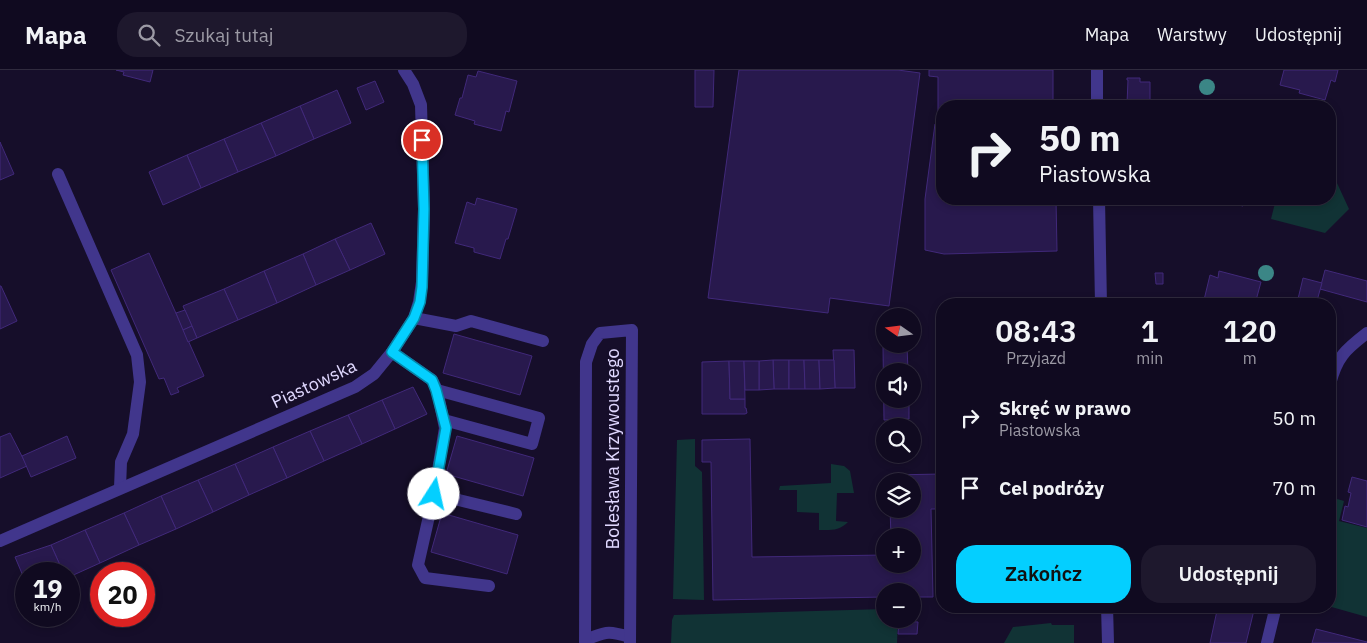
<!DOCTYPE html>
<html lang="pl">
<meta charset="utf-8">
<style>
:root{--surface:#100a20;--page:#1e182d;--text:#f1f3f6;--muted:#9c9aa5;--line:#302b3e;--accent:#04cfff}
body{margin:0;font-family:"IBM Plex Sans",sans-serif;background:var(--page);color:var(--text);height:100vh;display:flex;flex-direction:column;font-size:19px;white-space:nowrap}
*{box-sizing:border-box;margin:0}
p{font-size:16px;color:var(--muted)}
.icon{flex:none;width:28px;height:28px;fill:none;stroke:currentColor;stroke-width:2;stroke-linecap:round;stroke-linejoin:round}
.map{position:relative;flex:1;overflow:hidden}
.panel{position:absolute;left:936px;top:228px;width:400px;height:315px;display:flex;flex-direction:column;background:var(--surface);border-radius:20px;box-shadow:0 2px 8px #0003,0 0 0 1px var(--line)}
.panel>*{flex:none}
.banner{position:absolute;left:936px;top:30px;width:400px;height:105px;border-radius:20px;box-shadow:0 2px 8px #0003,0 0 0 1px var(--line);background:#100a20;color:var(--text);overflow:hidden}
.needle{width:32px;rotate:284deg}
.buttons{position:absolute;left:876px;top:238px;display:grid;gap:10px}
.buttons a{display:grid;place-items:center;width:45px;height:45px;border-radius:50%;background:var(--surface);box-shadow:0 2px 8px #0003,0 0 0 1px var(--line);font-size:25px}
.speed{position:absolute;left:15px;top:492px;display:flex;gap:10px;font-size:25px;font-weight:700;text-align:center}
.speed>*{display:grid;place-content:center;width:65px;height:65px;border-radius:50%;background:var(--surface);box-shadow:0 2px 8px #0003,0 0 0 1px var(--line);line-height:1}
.speed small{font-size:12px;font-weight:400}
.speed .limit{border:8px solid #d22;background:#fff;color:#111}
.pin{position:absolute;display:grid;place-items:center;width:42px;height:42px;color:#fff;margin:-21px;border:2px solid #fff;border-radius:50%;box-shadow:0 1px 5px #0007}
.me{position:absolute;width:55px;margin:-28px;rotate:10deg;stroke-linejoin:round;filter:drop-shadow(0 0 4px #0008)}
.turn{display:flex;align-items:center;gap:18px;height:105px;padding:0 20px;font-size:22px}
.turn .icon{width:65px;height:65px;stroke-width:2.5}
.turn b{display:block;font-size:35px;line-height:42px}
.eta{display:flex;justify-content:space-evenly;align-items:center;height:85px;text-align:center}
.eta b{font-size:30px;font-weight:600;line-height:35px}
.button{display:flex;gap:10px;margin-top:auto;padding:10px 20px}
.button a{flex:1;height:58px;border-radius:20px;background:var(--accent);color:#111;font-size:20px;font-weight:600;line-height:58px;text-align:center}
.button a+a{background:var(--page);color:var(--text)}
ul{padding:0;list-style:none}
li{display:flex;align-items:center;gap:15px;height:70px;padding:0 20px}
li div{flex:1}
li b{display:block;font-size:19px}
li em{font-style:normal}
header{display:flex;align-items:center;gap:30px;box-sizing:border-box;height:70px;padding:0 25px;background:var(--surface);border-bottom:1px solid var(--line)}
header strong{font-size:24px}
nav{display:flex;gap:28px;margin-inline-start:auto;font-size:18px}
.search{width:350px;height:45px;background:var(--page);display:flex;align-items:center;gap:12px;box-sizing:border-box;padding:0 18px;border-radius:20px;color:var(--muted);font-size:19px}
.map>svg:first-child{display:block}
.green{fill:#113335}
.building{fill:#28194d;stroke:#41297a}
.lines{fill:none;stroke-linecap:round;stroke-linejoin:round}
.lane{stroke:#41368c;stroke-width:12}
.street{stroke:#41368c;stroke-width:12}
.tree{fill:#3b8686}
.route-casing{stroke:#0387a6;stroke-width:12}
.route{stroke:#04cfff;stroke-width:9}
.labels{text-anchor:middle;stroke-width:4.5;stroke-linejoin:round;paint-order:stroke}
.street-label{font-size:18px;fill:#e0d8ff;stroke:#160e2a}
</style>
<header>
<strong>Mapa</strong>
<div class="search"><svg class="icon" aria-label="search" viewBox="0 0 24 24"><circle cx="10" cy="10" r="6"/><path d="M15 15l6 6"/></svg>Szukaj tutaj</div>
<nav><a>Mapa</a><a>Warstwy</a><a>Udostępnij</a></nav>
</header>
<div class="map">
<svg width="1367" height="573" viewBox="0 0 1367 573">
<rect width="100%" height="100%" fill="#160e2a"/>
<g class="green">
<path d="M1330 112 1337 113 1349 139 1325 163 1271 149 1276 129H1330Z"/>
<path d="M695 369V396L702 402 704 530 673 529 677 370Z"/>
<path d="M831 394 844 396 850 401 854 423H837L836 451 848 452C839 461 832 460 819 460V443L797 442V420H779L780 416 831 413Z"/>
<path d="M1330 427 1344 431 1339 451 1367 458V547L1328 536H1330Z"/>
<path d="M885 539V549H898L897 573H671L672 550 674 545Z"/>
<path d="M1051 553 1052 555H1074V573H1004L1013 557Z"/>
</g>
<g class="building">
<path d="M116 0H153L150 12 123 5 124 2Z"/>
<path d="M695 0H714L713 37H695Z"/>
<path d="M739 0H898L920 3 889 236 830 228 828 243 708 228Z"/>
<path d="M929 0H1053V36H942V43H938V7L929 6Z"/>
<path d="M1284 0H1338L1335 12 1331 10 1325 30 1299 23 1300 20 1280 15Z"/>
<path d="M478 1 517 11 509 42 506 41 501 61 474 54 475 51 455 45 460 28H462L468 5 476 7Z"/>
<path d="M1127 8H1140V12H1150V31H1154V34H1127L1128 10H1127Z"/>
<path d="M375 11 384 32 366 40 357 18Z"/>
<path d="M337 20 351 53 314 69 300 36Z"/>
<path d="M300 36 314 69 276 86 261 53Z"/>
<path d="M261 53 276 86 238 102 224 69Z"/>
<path d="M935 54H942V129H1056L1057 181 944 184 925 180V129Z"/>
<path d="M224 69 238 102 201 118 187 85Z"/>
<path d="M0 72 14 104 0 110Z"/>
<path d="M187 85 201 118 163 135 149 102Z"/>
<path d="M477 128 517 139 508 169H506L500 189 474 182V178L455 173 467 132 475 135Z"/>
<path d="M1215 129H1245L1243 136Z"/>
<path d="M371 153 385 184 350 200 335 169Z"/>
<path d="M335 169 350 200 316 215 303 184Z"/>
<path d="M149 183 204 306 177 318 179 322 171 325 164 308 159 309 111 200Z"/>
<path d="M303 184 316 215 277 233 264 201Z"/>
<path d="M1325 200 1367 211V232L1320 219Z"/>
<path d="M264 201 277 233 238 250 224 219Z"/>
<path d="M1219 201 1261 212 1255 234H1200L1201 229 1204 230 1210 205 1218 208Z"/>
<path d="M1155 203H1163V214H1156Z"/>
<path d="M1303 208 1322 213 1316 234 1298 229Z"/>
<path d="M0 216H1L17 251 0 259Z"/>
<path d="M224 219 238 250 197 268 183 236Z"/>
<path d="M185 240 192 256 183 260 176 243Z"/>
<path d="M192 256 197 268 188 272 183 260Z"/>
<path d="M454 264 532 286 520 325 443 303Z"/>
<path d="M907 276 908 301H885V329H909V349L884 350 883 277Z"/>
<path d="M833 280H854L855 318H835Z"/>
<path d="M773 290H789V319H774Z"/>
<path d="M773 290 774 319 759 320V291Z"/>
<path d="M789 290H804L805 319H789Z"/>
<path d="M804 290H819L820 319H805Z"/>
<path d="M819 290H834L835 318 820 319Z"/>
<path d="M729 291 730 329H745V338H746L747 343 745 344H702V292Z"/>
<path d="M729 291H744L745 329H730Z"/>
<path d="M744 291H759V320H745Z"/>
<path d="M413 317 427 344 395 359 382 330Z"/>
<path d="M382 330 395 359 362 374 348 345Z"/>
<path d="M348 345 362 374 324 391 310 361Z"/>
<path d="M310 361 324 391 287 408 273 377Z"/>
<path d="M10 363 27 396 0 408V367Z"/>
<path d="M67 366 76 388 31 407 22 386Z"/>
<path d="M457 366 534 388 523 426 446 404Z"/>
<path d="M750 369 752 487 885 485V494H912V466H891L890 439H912V411H890V405L942 404V439H931L933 527H912V521H885V527L713 530 711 392H702V370Z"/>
<path d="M273 377 287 408 249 425 235 394Z"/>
<path d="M235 394 249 425 213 442 198 410Z"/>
<path d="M1352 407 1367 411V457L1342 450 1345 436 1348 437 1351 423 1348 422Z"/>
<path d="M198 410 213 442 176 459 161 426Z"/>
<path d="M161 426 176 459 139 475 124 443Z"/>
<path d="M124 443 139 475 100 493 85 460Z"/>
<path d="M442 443 518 465 507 504 431 482Z"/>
<path d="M85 460 100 493 69 507V504H64L51 475Z"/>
<path d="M51 475 64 504H26V513L15 487Z"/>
<path d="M1218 536H1255L1246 573H1210Z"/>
<path d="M899 551 918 552 917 564H898Z"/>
<path d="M1316 559 1367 572V573H1312Z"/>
</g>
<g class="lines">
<g class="lane">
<path d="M58 104 137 285 140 312 133 364 121 392 120 418"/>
<path d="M414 248 456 256 471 251 543 271"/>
<path d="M392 282 432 310 437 320 445 358 434 424 418 495 425 508 489 516"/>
<path d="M1330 314C1337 287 1345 280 1367 263"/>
<path d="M437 320 539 348 532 374 444 350"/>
<path d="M434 424 516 444"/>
<path d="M585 570C607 562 606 560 630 567"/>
<path d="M1267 573 1276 536"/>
</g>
<g class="street">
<path d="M1097 0V36"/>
<path d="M1099 129 1101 234"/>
<path d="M0 471 355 317 374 304 392 282 414 248 419 232 422 212 424 139 421 35 413 14 404 0"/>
<path d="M1107 536 1108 573"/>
<path d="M585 573 586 292 592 274 600 263 632 260 630 573"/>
</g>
</g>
<g class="tree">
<circle cx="1207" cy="17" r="8"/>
<circle cx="1266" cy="203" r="8"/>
</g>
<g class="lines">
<g class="route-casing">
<path id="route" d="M422 70 424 139 422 217 420 232 414 248 392 282 432 310 436 320 446 358 434 424"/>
</g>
<use href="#route" class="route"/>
</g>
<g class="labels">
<g class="street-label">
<text transform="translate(314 314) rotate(-25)" y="6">Piastowska</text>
<text transform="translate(613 379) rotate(-90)" y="6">Bolesława Krzywoustego</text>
</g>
</g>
</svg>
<div class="buttons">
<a><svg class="needle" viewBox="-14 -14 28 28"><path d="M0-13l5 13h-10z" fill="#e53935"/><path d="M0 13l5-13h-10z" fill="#9c9aa5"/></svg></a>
<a><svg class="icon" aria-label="sound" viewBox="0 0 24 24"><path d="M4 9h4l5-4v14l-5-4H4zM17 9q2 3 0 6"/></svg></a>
<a><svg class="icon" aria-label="search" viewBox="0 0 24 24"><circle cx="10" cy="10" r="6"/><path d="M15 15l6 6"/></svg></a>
<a><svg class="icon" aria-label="layers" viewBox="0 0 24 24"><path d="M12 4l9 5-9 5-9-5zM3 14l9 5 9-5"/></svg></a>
<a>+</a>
<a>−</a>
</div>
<div class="speed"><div>19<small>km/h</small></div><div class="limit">20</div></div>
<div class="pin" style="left:422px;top:70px;background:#d93025"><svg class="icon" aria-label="arrive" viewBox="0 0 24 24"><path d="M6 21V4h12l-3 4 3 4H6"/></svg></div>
<svg class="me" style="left:434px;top:424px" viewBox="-20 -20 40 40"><circle r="19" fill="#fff"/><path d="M0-13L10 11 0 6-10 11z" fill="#04cfff"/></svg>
<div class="banner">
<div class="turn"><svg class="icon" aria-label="right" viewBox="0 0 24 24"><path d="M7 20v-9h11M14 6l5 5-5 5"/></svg><div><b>50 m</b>Piastowska</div></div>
</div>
<section class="panel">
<div class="eta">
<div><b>08:43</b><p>Przyjazd</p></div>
<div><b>1</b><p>min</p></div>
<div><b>120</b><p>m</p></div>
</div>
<ul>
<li><svg class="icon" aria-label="right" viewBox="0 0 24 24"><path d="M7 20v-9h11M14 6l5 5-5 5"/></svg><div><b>Skręć w prawo</b><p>Piastowska</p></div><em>50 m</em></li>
<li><svg class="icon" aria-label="arrive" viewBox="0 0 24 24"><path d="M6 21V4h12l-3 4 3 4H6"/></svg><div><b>Cel podróży</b></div><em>70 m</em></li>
</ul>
<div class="button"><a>Zakończ</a><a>Udostępnij</a></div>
</section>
</div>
